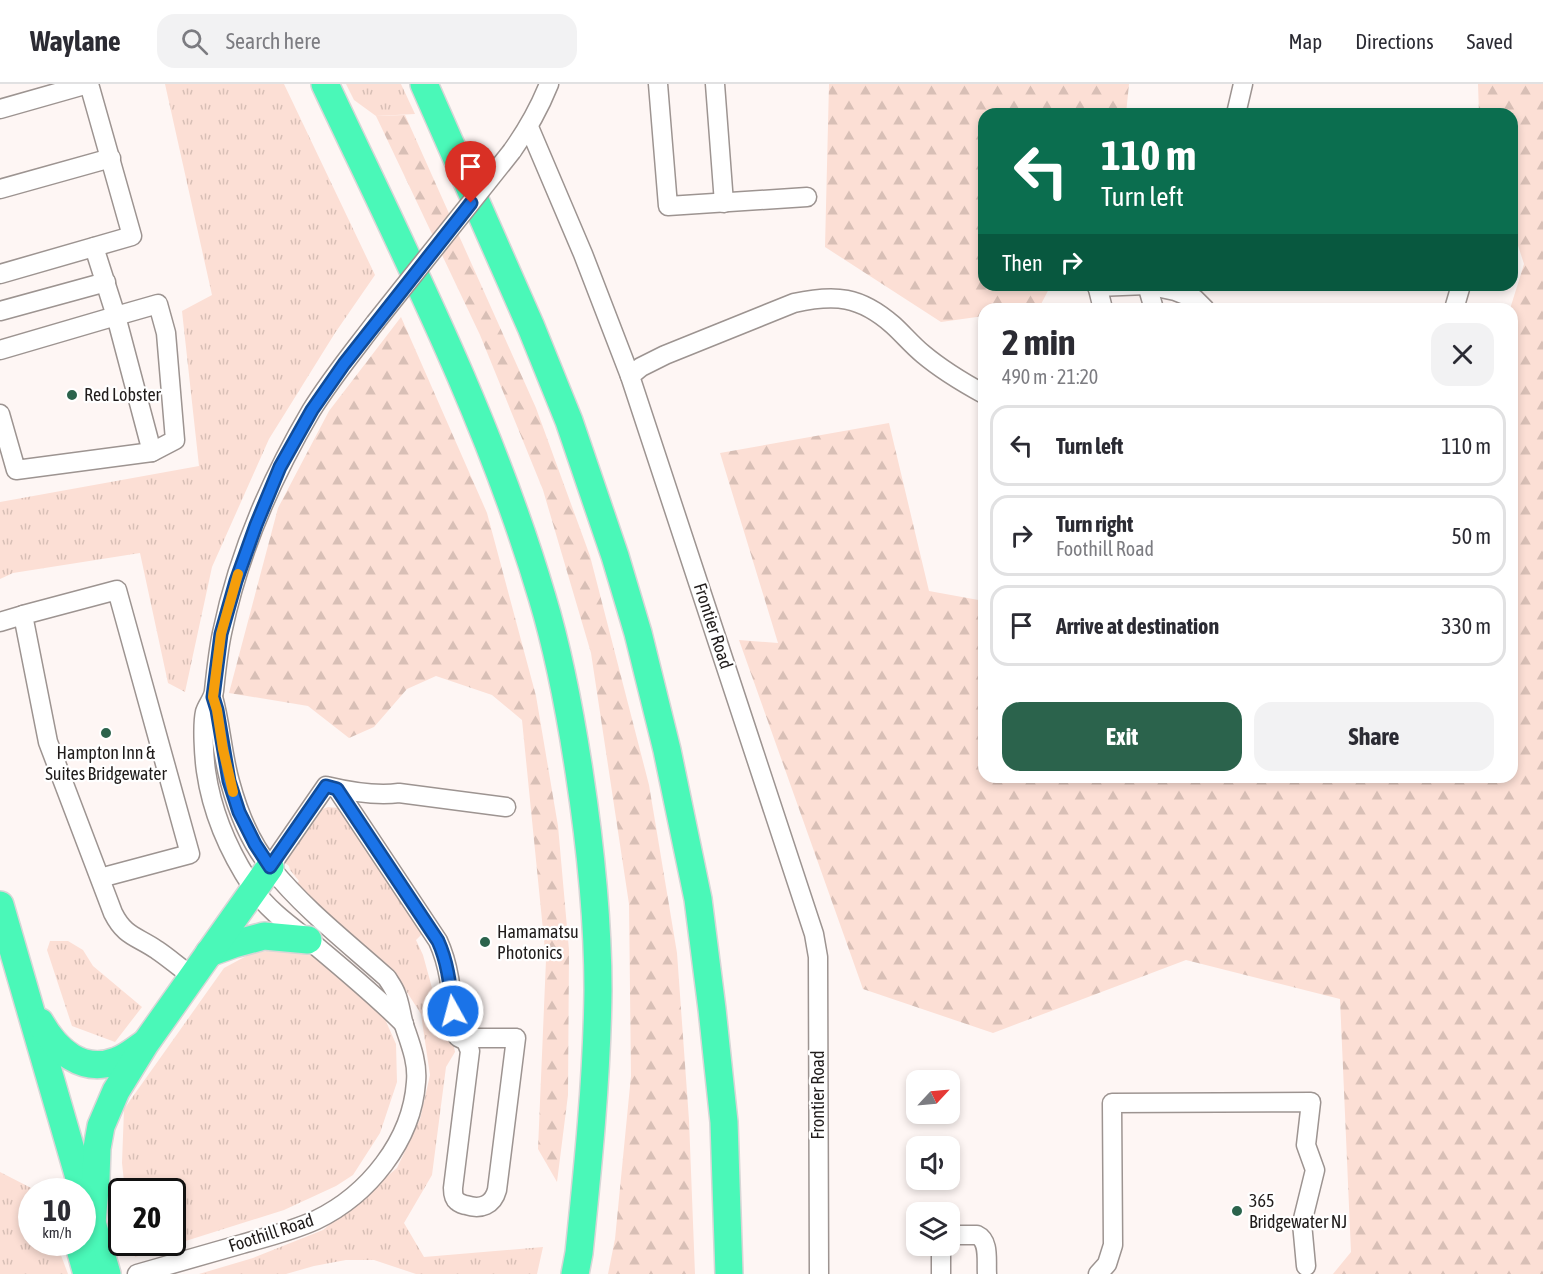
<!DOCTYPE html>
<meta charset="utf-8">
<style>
:root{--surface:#fff;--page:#f2f2f3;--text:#2b2b33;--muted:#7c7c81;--line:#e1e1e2;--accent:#2b634c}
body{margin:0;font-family:"Asap Condensed",sans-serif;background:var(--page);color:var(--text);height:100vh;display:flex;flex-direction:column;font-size:22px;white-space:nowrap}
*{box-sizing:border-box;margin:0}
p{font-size:20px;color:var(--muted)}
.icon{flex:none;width:33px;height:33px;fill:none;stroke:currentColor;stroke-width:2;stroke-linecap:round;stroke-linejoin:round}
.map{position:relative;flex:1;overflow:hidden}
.drawer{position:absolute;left:978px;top:219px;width:540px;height:480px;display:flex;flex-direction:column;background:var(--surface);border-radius:18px;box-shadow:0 3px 9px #0003}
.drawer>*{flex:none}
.banner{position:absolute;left:978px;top:24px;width:540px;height:183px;border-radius:18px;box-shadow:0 3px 9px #0003;background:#0b6e4f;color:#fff;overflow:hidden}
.needle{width:39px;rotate:64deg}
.tools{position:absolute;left:906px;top:986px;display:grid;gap:12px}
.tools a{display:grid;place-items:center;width:54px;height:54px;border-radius:12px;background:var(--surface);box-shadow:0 3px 9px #0003;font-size:30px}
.speed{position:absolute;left:18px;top:1094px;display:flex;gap:12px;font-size:30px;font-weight:700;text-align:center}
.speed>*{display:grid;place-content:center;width:78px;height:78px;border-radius:50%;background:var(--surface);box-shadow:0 3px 9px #0003;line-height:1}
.speed small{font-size:15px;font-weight:400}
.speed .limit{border:3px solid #111;border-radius:9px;background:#fff;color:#111}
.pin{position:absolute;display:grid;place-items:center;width:51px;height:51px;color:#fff;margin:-62px -26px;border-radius:50% 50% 50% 0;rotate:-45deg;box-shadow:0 0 6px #0007}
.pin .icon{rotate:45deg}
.me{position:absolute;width:66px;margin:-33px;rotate:353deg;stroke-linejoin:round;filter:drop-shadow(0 0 4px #0008)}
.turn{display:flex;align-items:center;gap:21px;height:126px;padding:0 24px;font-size:27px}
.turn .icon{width:78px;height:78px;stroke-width:2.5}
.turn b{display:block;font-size:42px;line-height:51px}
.then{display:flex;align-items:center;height:57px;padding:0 24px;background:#0003;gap:12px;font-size:22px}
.round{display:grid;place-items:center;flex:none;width:63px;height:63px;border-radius:18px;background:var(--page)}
.headline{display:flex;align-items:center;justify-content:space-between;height:102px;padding:0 24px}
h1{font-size:36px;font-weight:700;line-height:45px}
.cta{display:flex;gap:12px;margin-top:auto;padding:12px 24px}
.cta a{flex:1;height:69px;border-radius:18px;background:var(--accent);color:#fff;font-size:24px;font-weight:700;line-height:69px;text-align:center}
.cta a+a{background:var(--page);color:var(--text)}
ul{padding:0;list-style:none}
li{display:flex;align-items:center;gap:18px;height:81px;margin:0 12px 9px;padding:0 12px;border:3px solid var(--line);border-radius:18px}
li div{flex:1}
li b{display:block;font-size:22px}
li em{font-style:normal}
header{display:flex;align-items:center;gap:36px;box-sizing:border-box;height:84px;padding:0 30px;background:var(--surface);border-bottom:2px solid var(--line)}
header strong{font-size:28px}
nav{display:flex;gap:33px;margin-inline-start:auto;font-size:21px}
.search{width:420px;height:54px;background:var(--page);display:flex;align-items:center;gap:15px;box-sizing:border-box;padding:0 21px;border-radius:18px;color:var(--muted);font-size:22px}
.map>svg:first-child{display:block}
.grass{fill:url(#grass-tufts)}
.forest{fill:url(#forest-firs)}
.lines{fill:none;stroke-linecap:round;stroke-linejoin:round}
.minor-casing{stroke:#9d9491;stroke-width:21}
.highway-casing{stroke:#d7d6d6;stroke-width:30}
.minor{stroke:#fff;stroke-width:18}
.highway{stroke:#4af8b8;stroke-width:27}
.minor-bridge-casing{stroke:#9d9491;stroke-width:21;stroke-linecap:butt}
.minor-bridge{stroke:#fff;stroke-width:18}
.route-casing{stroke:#114b97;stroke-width:15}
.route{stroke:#1a73e8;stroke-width:10}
.slow{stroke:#f59e0b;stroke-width:10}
.poi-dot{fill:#2b634c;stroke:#fff;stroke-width:2}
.labels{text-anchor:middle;stroke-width:4.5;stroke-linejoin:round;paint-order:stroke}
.poi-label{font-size:18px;fill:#201c1b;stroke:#fff;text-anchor:start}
.street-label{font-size:18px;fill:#201c1b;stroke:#fff}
</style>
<header>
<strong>Waylane</strong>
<div class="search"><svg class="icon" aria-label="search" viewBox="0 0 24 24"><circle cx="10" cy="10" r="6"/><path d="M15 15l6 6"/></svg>Search here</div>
<nav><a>Map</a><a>Directions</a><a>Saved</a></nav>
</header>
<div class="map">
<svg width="1543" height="1190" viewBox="0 0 1543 1190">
<defs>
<pattern id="grass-tufts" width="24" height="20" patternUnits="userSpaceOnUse" patternTransform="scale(1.5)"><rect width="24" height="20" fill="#fcdfd5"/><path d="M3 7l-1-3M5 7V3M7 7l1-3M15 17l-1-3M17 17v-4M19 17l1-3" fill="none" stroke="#d8bfb6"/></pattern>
<pattern id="forest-firs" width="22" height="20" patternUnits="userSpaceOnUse" patternTransform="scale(1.5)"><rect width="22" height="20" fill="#fcdfd5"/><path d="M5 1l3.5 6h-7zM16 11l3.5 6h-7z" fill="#d8bfb6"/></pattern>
</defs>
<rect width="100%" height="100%" fill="#fef6f4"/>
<g class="grass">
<path d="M165 0H284L375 191 335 249 269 355 212 483 185 608 168 599 140 469 13 489 0 495V418L199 382 182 227 212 211Z"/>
<path d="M346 0H401L415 30 376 32 354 16Z"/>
<path d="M328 723 339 724 423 847 421 851 416 856 423 871 432 904 439 903 445 909 455 968 446 983 432 1091 404 1139 424 1173 543 1163 537 1190H416L374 1176H346L314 1182 286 1190H199L253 1174 323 1146 397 1084 420 1035 430 991 421 930 403 902 380 875 311 817 296 801 299 797 290 786 289 782 285 779 323 725Z"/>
<path d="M50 857H68L83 866 93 882 142 923 115 958 72 942 47 866Z"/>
<path d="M283 864 312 868 381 926 396 960 397 998 380 1049 353 1091 336 1102 284 1126 135 1173 131 1158H172V1107H125L122 1079 124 1025 224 884 250 870Z"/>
<path d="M0 1088 37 1107H32V1158H56L68 1190H0Z"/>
</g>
<g class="forest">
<path d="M829 0H1129L1126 30H984V201H1051L1039 224 1030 225H984V232L941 238 825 163Z"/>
<path d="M1478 0H1543V1190H1333L1351 1168 1340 915 1186 876 993 949 863 905 739 556 778 559 720 369 889 339 929 507 984 517V693H1512V225H1510L1524 180 1512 143V30H1479Z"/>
<path d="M405 31 536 324 590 472 649 701 677 869 689 1036 695 1190H608L615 1155 631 992 629 820 591 569 543 406 480 251 376 32Z"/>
<path d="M401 233 487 429 536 612 558 742 569 866 568 1011 557 1098 538 1065 546 876 522 636 492 611 436 592 407 605 374 643 349 654 308 622 229 609 278 424 329 327Z"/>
</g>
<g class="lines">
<g class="minor-casing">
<g id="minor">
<path d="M658 0 668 122 807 113"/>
<path d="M715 0 724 119"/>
<path d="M0 25 88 0"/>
<path d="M1236 30 1243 0"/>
<path d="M529 43 583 170 630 292"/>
<path d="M512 67C527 46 539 25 549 0"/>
<path d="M0 105 111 74"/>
<path d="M0 190 132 152 89 0"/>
<path d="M1097 201 1103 225"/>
<path d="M1147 201 1154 225"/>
<path d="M1097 203 1147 201 1175 207 1195 215 1205 225"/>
<path d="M1454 225 1461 201"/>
<path d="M0 227 106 198"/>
<path d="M375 239C353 268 330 296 311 327 271 395 238 471 222 549 218 568 216 588 214 607 213 615 207 621 205 628 202 641 204 673 206 687 212 729 229 768 253 804 268 827 295 845 316 862 346 887 376 912 404 940"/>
<path d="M0 266 116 232 152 368"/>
<path d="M0 330 16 386 152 368 175 356 166 249 158 220 116 232 94 163"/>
<path d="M0 538 23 531"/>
<path d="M337 705 438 857C451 885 452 917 455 947L458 953 466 957 470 967 453 1104C453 1108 453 1114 457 1117 459 1119 464 1121 466 1121 481 1126 493 1121 497 1106L516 954H474L466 957"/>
<path d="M270 783 326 702C347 707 378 712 399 709L506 723"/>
<path d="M100 794 190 770 117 506 23 531 48 658 113 829C125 853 137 852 157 866 169 874 180 884 192 892"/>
<path d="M950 1151H977C990 1157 986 1177 987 1190"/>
<path d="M941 1161V1190"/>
<path d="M137 1190C172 1180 207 1170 242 1160 267 1153 292 1147 316 1136 368 1111 412 1057 416 998 418 978 410 959 404 941 401 931 400 919 396 910 394 904 390 899 387 894 348 859 304 825 271 784 251 760 238 728 230 698 222 670 221 641 213 613"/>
<path d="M819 1190 818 873 814 850 630 292 641 283 665 271 794 219C835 210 860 212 893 241 903 250 912 261 923 270 942 286 962 298 984 310"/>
<path d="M1098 1190 1107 1180 1113 1161 1112 1019 1311 1018 1306 1061 1315 1086 1302 1139 1306 1182"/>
</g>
</g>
<g class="highway-casing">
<g id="highway">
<path d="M325 0C404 168 489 334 542 513 559 569 570 628 579 687 590 759 598 833 598 906 597 994 588 1082 579 1169L575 1190"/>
<path d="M424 0 531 243 569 337 615 472 638 549 667 666 698 815 712 925 724 1038 729 1190"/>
<path d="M0 821 107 1190"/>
<path d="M209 869 234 860 264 852 308 856"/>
<path d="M40 938C56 966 82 990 116 977 126 974 135 966 144 960"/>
<path d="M92 1139 96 1094 97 1064 101 1042 116 1007 145 960 270 783"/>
<path d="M78 1158 87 1190"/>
</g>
</g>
<use href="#minor" class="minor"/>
<use href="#highway" class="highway"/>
<g class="minor-bridge-casing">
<path id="minor-bridge" d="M375 239 512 67"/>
</g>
<use href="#minor-bridge" class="minor-bridge"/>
</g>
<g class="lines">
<g class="route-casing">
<path id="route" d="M453 927C450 902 448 879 438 857L337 705 326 702 270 783 255 760 239 728 229 697 217 626 213 613 221 550 236 497 256 441 280 383 312 326 344 280 471 119"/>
</g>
<use href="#route" class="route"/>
<path class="slow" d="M233 708 223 665 217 626 213 613 221 550 238 490"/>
</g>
<g class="poi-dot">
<circle cx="72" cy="311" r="6"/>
<circle cx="106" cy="649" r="6"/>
<circle cx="485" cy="858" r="6"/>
<circle cx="1237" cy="1127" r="6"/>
</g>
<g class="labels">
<g class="poi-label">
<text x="84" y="317">Red Lobster</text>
<text x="106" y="675" text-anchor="middle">Hampton Inn &amp;<tspan x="106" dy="21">Suites Bridgewater</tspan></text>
<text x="497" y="854">Hamamatsu<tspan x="497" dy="21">Photonics</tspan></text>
<text x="1249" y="1123">365<tspan x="1249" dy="21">Bridgewater NJ</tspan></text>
</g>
<g class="street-label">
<text transform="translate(713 542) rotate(72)" y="6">Frontier Road</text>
<text transform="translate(818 1011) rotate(-90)" y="6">Frontier Road</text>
<text transform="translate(271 1149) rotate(-18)" y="6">Foothill Road</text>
</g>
</g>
</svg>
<div class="tools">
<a><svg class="needle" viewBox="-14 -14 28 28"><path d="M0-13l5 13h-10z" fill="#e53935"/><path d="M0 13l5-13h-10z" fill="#7c7c81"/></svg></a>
<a><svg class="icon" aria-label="sound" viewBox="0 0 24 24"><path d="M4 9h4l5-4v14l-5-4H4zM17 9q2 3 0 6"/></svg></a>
<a><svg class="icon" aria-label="layers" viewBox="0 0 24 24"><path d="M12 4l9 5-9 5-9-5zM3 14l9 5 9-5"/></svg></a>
</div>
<div class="speed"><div>10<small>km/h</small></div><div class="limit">20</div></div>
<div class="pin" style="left:471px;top:119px;background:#d93025"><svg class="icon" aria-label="arrive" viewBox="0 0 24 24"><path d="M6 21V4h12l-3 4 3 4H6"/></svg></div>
<svg class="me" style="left:453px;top:927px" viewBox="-20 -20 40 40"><circle r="17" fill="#1a73e8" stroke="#fff" stroke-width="3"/><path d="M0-11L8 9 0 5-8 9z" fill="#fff"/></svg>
<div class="banner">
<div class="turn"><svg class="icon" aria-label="left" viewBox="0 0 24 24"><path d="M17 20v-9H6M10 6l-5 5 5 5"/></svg><div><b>110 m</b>Turn left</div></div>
<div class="then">Then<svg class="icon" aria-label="right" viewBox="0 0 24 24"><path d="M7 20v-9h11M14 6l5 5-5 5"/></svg></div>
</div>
<section class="drawer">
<div class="headline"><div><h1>2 min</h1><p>490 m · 21:20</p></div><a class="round"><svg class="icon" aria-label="close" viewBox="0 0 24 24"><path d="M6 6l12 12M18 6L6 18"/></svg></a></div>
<ul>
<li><svg class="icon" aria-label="left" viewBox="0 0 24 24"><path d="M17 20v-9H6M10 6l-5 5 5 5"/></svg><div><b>Turn left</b></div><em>110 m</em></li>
<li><svg class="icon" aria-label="right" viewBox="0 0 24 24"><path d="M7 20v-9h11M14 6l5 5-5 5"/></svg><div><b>Turn right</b><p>Foothill Road</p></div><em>50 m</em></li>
<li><svg class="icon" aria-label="arrive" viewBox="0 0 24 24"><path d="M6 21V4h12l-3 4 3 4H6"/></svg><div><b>Arrive at destination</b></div><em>330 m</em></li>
</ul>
<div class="cta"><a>Exit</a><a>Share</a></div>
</section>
</div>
